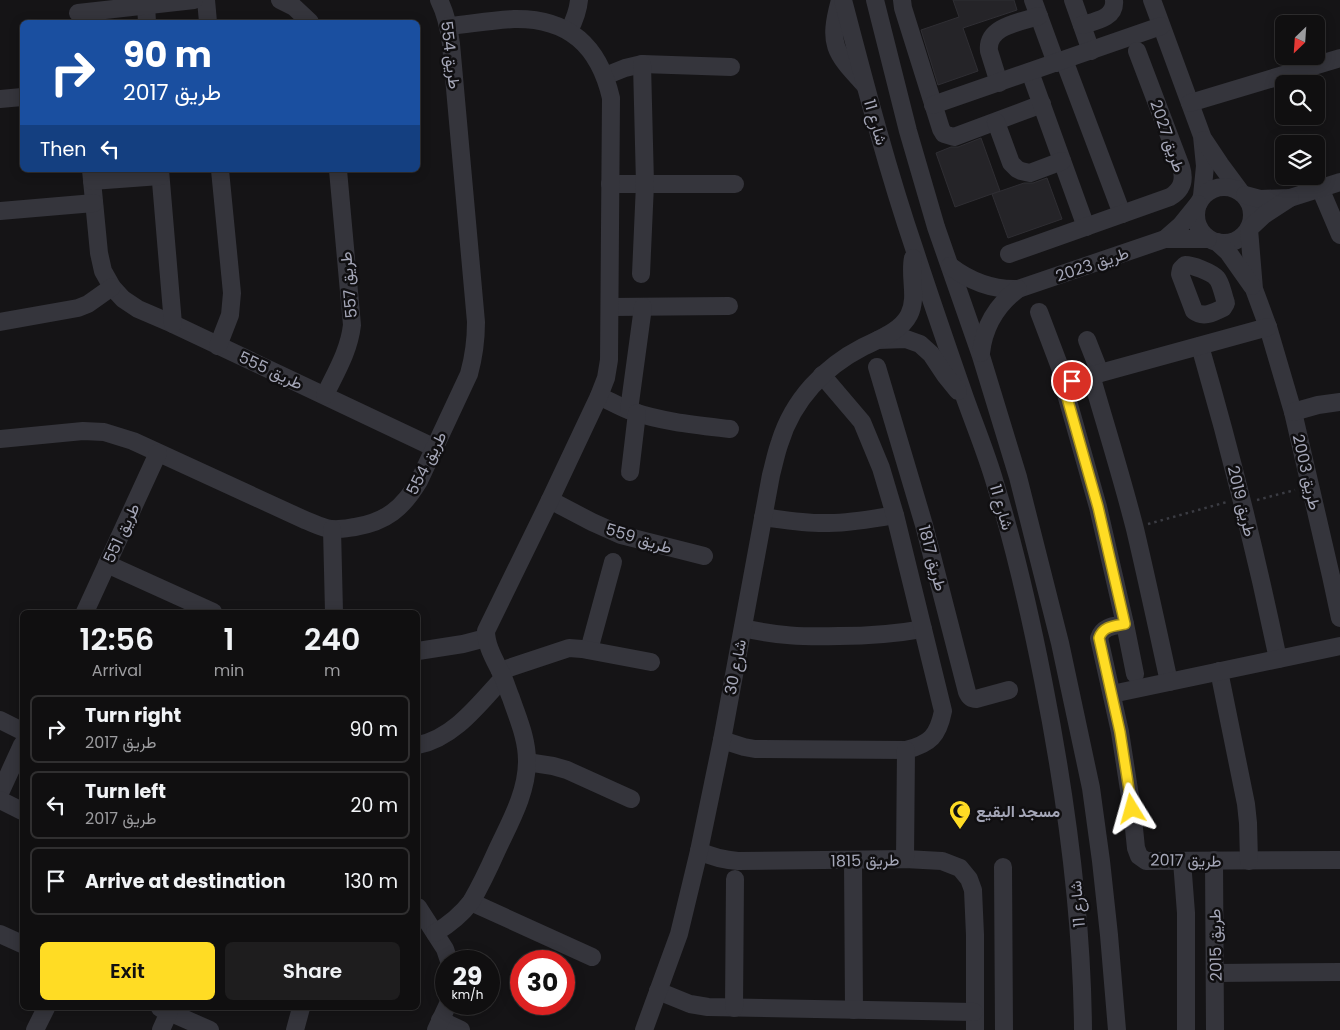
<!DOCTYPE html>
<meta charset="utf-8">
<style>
:root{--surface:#100f10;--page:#1e1d1e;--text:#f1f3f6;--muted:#9c9c9f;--line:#302f30;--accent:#ffdc24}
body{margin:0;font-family:Poppins,Vazirmatn,sans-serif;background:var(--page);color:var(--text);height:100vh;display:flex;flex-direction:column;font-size:19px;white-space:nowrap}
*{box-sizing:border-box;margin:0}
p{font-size:16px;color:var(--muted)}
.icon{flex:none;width:28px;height:28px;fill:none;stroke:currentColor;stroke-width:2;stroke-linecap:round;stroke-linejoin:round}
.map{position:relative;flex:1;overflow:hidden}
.sheet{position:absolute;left:20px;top:610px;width:400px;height:400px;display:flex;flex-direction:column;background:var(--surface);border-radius:8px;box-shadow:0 2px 12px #0003,0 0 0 1px var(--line)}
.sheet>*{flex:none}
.guide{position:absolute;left:20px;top:20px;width:400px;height:152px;border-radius:8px;box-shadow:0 2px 12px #0003,0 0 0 1px var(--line);background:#1a4fa0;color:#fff;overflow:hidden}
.needle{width:32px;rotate:205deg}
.tools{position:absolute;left:1275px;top:15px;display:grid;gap:10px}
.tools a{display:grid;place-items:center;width:50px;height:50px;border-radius:8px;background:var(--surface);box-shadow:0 2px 12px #0003,0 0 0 1px var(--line);font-size:25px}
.speed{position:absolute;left:435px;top:950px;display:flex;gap:10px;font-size:25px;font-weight:700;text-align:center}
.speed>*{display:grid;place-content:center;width:65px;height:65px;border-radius:50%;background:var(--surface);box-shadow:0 2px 12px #0003,0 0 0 1px var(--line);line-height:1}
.speed small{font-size:12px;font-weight:400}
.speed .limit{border:8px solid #d22;background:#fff;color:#111}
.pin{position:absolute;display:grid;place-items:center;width:42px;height:42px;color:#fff;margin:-21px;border:2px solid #fff;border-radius:50%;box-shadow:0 1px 5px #0007}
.me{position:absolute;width:55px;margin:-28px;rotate:352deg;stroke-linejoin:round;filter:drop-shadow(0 0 4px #0008)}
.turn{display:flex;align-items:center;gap:18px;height:105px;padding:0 20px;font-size:22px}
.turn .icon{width:65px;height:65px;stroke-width:2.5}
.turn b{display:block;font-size:35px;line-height:42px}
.then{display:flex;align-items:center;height:48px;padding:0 20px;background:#0003;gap:10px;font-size:19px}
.eta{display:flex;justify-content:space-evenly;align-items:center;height:85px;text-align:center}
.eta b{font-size:30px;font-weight:600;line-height:35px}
.action{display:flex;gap:10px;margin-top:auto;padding:10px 20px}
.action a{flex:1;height:58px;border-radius:8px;background:var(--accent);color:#111;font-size:20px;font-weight:600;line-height:58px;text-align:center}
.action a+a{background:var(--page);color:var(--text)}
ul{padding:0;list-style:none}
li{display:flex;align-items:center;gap:15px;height:68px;margin:0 10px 8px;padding:0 10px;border:2px solid var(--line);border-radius:8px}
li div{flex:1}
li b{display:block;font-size:19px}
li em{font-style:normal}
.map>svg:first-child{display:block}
.building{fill:#252428;stroke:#2f2e33}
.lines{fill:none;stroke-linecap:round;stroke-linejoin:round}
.path{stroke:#3b3c43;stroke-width:2.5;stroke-dasharray:2.5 4;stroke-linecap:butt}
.minor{stroke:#35353c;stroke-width:18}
.route-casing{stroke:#a68f17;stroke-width:12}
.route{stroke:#ffdc24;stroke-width:9}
.labels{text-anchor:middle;stroke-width:5;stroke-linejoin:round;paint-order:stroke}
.street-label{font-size:16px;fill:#a5a7b8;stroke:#100f11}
.poi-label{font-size:16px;font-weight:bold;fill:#a5a7b8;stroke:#100f11;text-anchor:start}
</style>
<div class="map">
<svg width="1340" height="1030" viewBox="0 0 1340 1030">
<rect width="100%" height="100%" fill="#151416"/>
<g class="building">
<path d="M953 0H1014L1017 10 963 28 978 71 938 85 921 30 959 17Z"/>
<path d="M981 138 1000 191 955 207 936 153 951 147H958Z"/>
<path d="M1047 178 1062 219 1008 238 992 194 1024 183H1033Z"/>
</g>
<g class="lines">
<g class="path">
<path d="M1257 500 1295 490"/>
<path d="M1148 524 1227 502"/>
</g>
<g class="minor">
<path d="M206 0 208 22"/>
<path d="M280 0 294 7 310 22"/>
<path d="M840 0C828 44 834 52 864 84"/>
<path d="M843 0C865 84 887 169 915 251 931 300 948 349 965 398 975 426 987 455 995 483 1015 548 1030 614 1043 680 1066 796 1082 912 1083 1030"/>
<path d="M875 0 908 131 936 227 981 356 1018 477 1060 643 1091 788 1101 861 1109 935 1117 1030"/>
<path d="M902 0 903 8 941 129 944 134 954 137 1042 104"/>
<path d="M1033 0 1056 63"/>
<path d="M1073 0 1091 51"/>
<path d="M1152 0 1202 136 1205 166 1202 196"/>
<path d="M146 5 147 22"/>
<path d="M78 13 194 0"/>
<path d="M1082 25C1096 21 1116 18 1114 0"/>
<path d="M569 31C574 21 578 12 579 0"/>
<path d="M1064 60 1122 214"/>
<path d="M1030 72 1086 227"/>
<path d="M605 76 625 68 642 64 731 67"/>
<path d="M999 83 989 51C986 26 1021 22 1039 16"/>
<path d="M0 99 22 97"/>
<path d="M1190 103 1340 58"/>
<path d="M933 105 1161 26"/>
<path d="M996 122 1011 163 1017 169 1021 171 1030 173 1062 161"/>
<path d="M1204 140 1220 164 1240 191"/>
<path d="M91 170 99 253 103 271 112 287 123 299 138 309 173 324 435 448"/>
<path d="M160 170 173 324"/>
<path d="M92 181 160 176"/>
<path d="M610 184H735"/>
<circle cx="1224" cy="215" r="28"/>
<path d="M1320 188 1340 235"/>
<path d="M1245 195 1260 199 1290 198 1340 182"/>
<path d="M1290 198 1264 215 1249 229 1254 289 1268 327 1293 412 1331 576 1340 618"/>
<path d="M0 211 94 203"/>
<path d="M1165 239 1181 225 1198 204"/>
<path d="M1217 242 1228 252 1252 286"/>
<path d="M1009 254 1170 197C1182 190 1185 180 1181 167L1137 51"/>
<path d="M1185 265C1191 265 1196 267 1201 269 1221 277 1219 280 1225 300L1226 303 1223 308C1213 313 1203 318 1194 311L1180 274 1181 269Z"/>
<path d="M950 266C971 282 992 290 1018 289L1165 239H1208"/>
<path d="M641 274 645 184 642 64"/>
<path d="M610 307 729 306"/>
<path d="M1039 312 1067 386"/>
<path d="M0 322 78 308 88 304 112 287"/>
<path d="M878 340 906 339 920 344 931 354 945 375 958 391"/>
<path d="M1087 340 1100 373"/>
<path d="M218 346 230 315 232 293 220 170"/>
<path d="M1200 346C1230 449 1256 553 1278 659"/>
<path d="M981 353C984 326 997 305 1018 289"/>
<path d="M877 367 924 525 967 692C969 697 971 699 976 699L1009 690"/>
<path d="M1091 375C1106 427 1122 478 1135 529 1147 580 1158 631 1169 682"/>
<path d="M325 395C336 372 349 351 352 325L338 170"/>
<path d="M599 396C610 401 620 407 631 411 663 422 696 425 730 429"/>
<path d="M629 410 643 307"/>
<path d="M1293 412 1318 405 1340 402"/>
<path d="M0 439 83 431 104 432 133 441 305 520C313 523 322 528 331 529 339 530 348 528 355 527 386 522 403 508 419 481L469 374C474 356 476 340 476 322L451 44C449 28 446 14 439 0"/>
<path d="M630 472 637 413"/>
<path d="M550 500 592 522 621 535 704 556"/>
<path d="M763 517C785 520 807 524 829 523 851 523 873 519 895 515"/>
<path d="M332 529 334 612"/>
<path d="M107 564 213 612"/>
<path d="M85 612 158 453"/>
<path d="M1125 624C1114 626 1103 626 1099 638L1120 732 1132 809 1136 848 1139 856 1146 861 1340 860"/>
<path d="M743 628C777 636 803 637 839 636 867 636 895 634 923 629"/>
<path d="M589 650 613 562"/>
<path d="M418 651 463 644 486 638"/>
<path d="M500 671 569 648 582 649 651 662"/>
<path d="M1219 671 1246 804 1248 823 1249 861"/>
<path d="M1135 674 1125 624 1098 507 1066 394C1065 387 1068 382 1075 380L1268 327"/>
<path d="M1112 694 1340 646"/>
<path d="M0 720 22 731"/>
<path d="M722 740 744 747 755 749 906 750C930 744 938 736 943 711L895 515 881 468 862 422 822 375"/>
<path d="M418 745C454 738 479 704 503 678"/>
<path d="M527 762 553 766 567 770 631 799"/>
<path d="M0 793 22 745"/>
<path d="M0 800 22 811"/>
<path d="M699 851C712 857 724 860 738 861L905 859 942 861 960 868 969 879 973 890 975 935V1030"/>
<path d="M905 859 906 750"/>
<path d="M853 860 854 1010"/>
<path d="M1214 860 1215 1030"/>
<path d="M1182 861 1186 913V1030"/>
<path d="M1003 867 1004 1030"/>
<path d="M471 902 592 957"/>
<path d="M418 907 445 949 449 961"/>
<path d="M435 933C450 924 461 915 471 902 481 885 489 868 497 850 510 822 527 793 527 761 527 738 518 719 511 698 508 691 506 684 503 677 496 662 486 647 486 631L550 500 599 396 606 378 609 360 611 98C599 46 569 18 514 19 492 20 470 24 449 26"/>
<path d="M0 934 22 944"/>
<path d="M1215 973 1340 972"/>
<path d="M658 991 690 1004 708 1007 974 1012"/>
<path d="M160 1008 210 1030"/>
<path d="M734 1008 735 879"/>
<path d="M440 1020 461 1030"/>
<path d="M35 1030 46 1008"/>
<path d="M161 1030 169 1012"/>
<path d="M295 1030 301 1008"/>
<path d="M436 1030 448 1004"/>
<path d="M644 1030 679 934 699 851 722 740 771 475C774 464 776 453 780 442 793 400 824 367 863 347 879 339 901 331 909 315 918 298 909 276 913 258"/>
</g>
</g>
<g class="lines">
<g class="route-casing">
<path id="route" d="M1072 381 1067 386 1066 394 1098 507 1125 624C1114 626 1103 626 1099 638L1120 732 1132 809"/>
</g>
<use href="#route" class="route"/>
</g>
<defs>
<g id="mosque-pin" transform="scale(1.125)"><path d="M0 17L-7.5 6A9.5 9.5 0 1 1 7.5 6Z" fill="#ffdc24" stroke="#100f11"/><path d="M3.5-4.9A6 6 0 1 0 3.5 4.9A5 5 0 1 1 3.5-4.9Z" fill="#111"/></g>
</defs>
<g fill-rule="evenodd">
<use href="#mosque-pin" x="960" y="811"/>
</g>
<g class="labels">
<g class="street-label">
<text transform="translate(451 55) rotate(83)" y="6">طريق 554</text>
<text transform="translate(876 122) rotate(74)" y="6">شارع 11</text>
<text transform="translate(1168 136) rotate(71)" y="6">طريق 2027</text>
<text transform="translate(1092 264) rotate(-19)" y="6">طريق 2023</text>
<text transform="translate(348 285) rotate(-95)" y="6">طريق 557</text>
<text transform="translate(271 370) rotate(25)" y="6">طريق 555</text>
<text transform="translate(426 463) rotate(-63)" y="6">طريق 554</text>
<text transform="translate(1307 472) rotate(77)" y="6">طريق 2003</text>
<text transform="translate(1242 501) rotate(76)" y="6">طريق 2019</text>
<text transform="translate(1002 507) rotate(74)" y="6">شارع 11</text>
<text transform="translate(121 533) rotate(-65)" y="6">طريق 551</text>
<text transform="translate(639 538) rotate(17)" y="6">طريق 559</text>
<text transform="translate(933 558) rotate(75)" y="6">طريق 1817</text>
<text transform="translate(735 667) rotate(-79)" y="6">شارع 30</text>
<text transform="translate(865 860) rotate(-1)" y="6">طريق 1815</text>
<text transform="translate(1186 860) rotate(1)" y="6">طريق 2017</text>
<text transform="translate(1077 904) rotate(-95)" y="6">شارع 11</text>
<text transform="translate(1215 945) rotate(-91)" y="6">طريق 2015</text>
</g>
<g class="poi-label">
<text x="976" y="817">مسجد البقيع</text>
</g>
</g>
</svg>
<div class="tools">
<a><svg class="needle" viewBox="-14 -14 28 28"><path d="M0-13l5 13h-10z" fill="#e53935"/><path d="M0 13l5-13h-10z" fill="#9c9c9f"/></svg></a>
<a><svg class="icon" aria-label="search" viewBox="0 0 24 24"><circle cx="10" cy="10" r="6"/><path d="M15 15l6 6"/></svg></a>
<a><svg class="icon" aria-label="layers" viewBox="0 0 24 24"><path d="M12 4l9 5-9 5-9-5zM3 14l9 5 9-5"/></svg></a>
</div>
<div class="speed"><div>29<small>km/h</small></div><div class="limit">30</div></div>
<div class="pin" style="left:1072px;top:381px;background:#d93025"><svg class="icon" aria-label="arrive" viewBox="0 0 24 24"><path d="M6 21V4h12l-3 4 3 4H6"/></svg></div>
<svg class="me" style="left:1132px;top:809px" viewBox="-20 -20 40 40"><path d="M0-17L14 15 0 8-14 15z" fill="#ffdc24" stroke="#fff" stroke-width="4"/></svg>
<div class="guide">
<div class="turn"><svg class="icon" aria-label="right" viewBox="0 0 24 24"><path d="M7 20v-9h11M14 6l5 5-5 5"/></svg><div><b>90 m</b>طريق 2017</div></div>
<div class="then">Then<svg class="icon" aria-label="left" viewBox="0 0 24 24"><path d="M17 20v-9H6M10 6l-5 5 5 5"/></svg></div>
</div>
<section class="sheet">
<div class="eta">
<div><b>12:56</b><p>Arrival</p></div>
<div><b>1</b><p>min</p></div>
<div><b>240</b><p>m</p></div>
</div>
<ul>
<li><svg class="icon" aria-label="right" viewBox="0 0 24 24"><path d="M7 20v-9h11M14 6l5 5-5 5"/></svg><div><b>Turn right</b><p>طريق 2017</p></div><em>90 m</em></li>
<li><svg class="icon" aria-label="left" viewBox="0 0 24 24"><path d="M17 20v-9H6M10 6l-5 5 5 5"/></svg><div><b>Turn left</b><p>طريق 2017</p></div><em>20 m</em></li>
<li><svg class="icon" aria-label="arrive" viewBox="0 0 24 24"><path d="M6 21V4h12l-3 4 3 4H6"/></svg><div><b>Arrive at destination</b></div><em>130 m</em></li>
</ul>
<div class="action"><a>Exit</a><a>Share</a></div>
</section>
</div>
